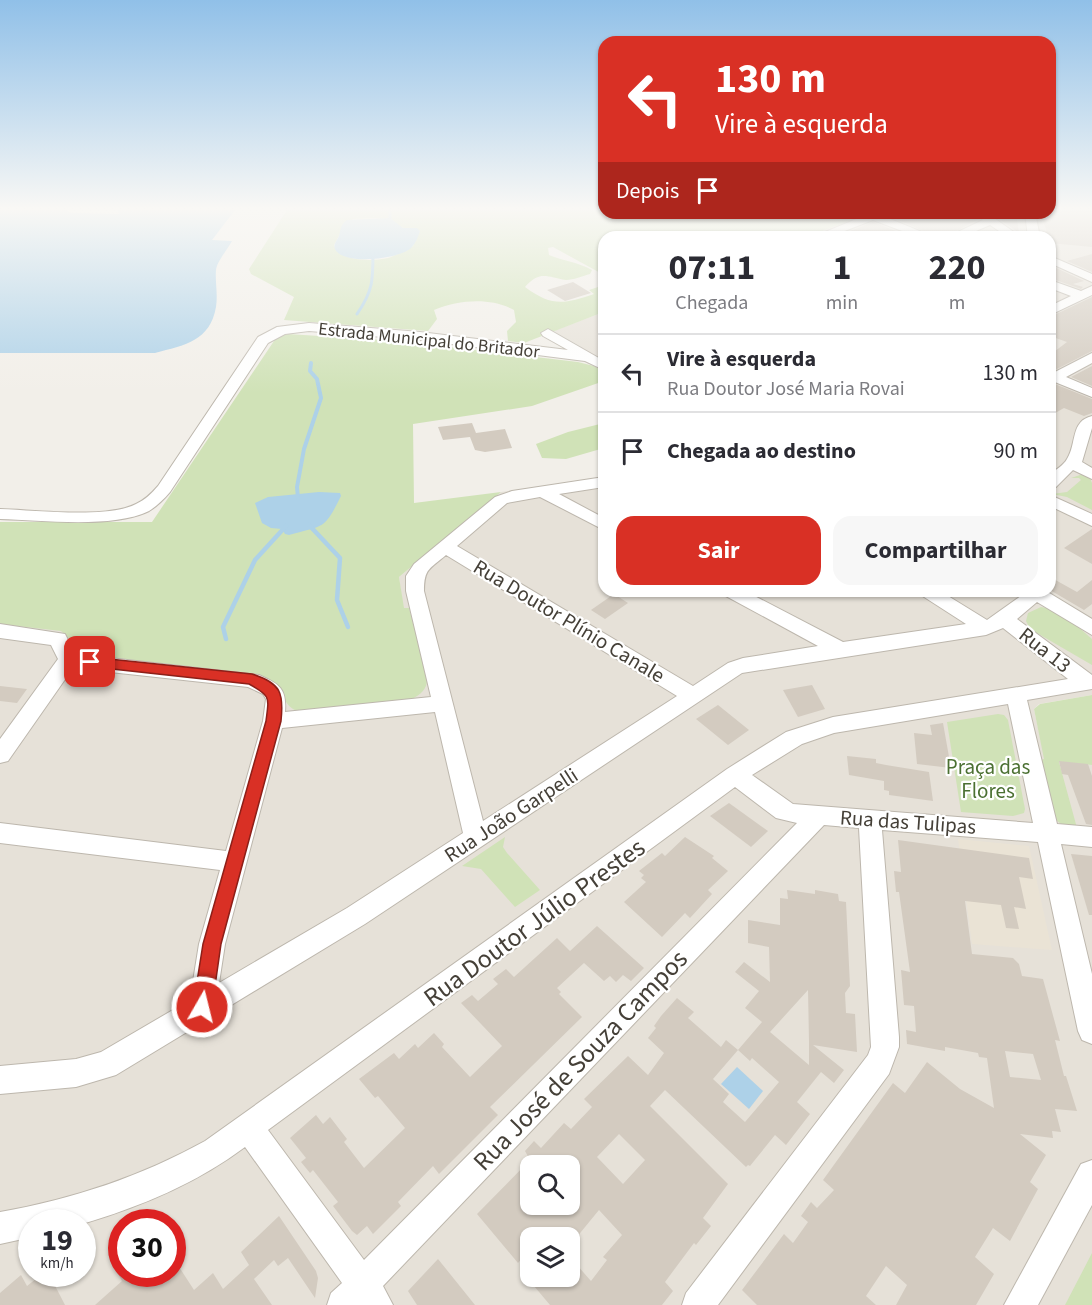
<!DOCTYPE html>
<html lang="pt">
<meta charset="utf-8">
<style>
:root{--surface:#fff;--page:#f7f7f7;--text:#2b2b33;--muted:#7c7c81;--line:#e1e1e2;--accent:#d93025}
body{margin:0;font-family:"Source Sans 3",sans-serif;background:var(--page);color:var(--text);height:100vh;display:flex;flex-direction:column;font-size:22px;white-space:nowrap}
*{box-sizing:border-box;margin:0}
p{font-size:20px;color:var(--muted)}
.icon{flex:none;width:33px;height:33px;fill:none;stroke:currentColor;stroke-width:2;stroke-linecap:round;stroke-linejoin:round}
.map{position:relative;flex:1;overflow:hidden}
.drawer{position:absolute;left:598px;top:231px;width:458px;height:366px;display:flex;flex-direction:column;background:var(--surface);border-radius:18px;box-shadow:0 2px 4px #0004}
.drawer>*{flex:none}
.hud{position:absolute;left:598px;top:36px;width:458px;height:183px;border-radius:18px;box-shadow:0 2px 4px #0004;background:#d93025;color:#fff;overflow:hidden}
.fabs{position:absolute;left:520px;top:1155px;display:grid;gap:12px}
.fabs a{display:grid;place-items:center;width:60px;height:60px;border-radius:12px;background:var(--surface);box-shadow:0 2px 4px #0004;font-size:30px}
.speed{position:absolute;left:18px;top:1209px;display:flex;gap:12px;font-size:30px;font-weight:700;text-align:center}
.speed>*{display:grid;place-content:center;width:78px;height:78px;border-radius:50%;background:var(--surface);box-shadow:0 2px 4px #0004;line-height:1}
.speed small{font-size:15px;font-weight:400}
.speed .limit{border:9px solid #d22;background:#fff;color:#111}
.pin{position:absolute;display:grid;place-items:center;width:51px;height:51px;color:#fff;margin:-26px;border-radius:12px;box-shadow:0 3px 9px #0006}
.me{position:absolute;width:66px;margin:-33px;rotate:8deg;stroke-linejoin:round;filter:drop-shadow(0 0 4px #0008)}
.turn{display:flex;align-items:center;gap:21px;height:126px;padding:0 18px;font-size:27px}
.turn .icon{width:78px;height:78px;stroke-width:2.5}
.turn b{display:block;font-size:42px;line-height:51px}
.then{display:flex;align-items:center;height:57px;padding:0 18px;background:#0003;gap:12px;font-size:22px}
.eta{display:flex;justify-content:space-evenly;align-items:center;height:102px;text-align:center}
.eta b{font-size:36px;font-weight:700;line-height:42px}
.primary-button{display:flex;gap:12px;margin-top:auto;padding:12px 18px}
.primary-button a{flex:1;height:69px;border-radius:18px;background:var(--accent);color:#fff;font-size:24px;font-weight:700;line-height:69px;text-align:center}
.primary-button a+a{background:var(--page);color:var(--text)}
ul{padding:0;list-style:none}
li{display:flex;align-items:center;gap:18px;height:78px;padding:0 18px;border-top:2px solid var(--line)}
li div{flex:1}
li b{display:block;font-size:22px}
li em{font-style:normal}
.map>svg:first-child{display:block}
.residential{fill:#e6e1d8;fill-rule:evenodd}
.education{fill:#eae3d5}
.green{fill:#d0e2b7;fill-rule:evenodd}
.water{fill:#add1e8}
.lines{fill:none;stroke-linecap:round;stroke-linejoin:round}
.stream-far2{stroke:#add1e8;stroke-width:3}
.stream-far1{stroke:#add1e8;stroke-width:4}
.stream{stroke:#add1e8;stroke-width:4.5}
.building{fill:#d3cbc0;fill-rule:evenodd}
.minor-casing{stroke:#bdb7ad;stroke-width:2}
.minor{fill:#fff;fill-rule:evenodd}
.route{fill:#d93025;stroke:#8d1f18;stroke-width:1.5}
.labels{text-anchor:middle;stroke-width:4.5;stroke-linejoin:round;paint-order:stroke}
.far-street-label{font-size:18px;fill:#454038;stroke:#fff}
.street-label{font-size:21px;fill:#454038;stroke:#fff}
.park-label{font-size:21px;fill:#4b7032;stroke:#fff}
.near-street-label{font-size:26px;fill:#454038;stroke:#fff}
</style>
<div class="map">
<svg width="1092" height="1305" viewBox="0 0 1092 1305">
<rect width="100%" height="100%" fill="#f2efe9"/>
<g class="residential">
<path d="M1092 210V695L1039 704 1034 709 1045 760 1092 765V1305H0V562L403 608 399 577 501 492 604 478V591H1050V237H806L871 213H1050ZM531 1166H570V1204H531ZM32 1222H82V1274H32ZM122 1222H172V1274H122ZM531 1238H570V1276H531Z"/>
<path d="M601 313 604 315V372L543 335Z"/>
</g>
<path class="education" d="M958 839 1029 846 1052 950 972 944Z"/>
<g class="green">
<path d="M287 210H604V213H871L806 237H604V275L553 247 548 248 549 255C563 261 578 262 592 270L590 274C583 276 573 280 566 280 547 277 540 270 525 287 552 307 564 304 594 294L589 290 604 285V310L601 313 524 343 508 341 507 331 516 322 514 310C490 297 459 300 434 310L437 319 428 331 284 320 294 297 251 274 249 269ZM374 218C386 218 393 226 404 228 410 229 414 228 420 231L413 246C406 250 398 254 391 257 377 262 338 262 334 245L340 234 353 219Z"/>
<path d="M288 334 399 341 578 362 594 366 604 372V381L532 406 413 424 414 503 501 492 399 577 404 608H409L427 677C428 689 421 694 412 699L297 711C282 706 282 683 257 674L91 655 84 652 61 631 0 624V522H152L276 338Z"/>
<path d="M604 423V448L566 459 542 458 536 444 568 432Z"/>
<path d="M1083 474 1089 476 1092 483V510L1067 497 1052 494 1067 492 1081 480 1079 478H1071Z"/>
<path d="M1041 607C1062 610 1077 626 1092 639V665L1030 629 1026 621 1028 613Z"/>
<path d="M1092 695V765L1059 762 1077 828 1061 824 1056 820 1040 760 1044 759 1034 709 1040 704Z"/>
<path d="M998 714 1004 715 1008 720 1025 809 1024 813 1013 816 961 812 947 722Z"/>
<path d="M505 837 503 847 507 853 540 890 515 907 481 869 462 866Z"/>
<path d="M1092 1253V1305H1065Z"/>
</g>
<g class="water">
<path d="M0 210H66L71 213 119 214 118 210H235L212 240 232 241C228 249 217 261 216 270 215 282 218 294 216 307 210 341 185 345 155 353H0Z"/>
<path d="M390 218 403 228H417L420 231C418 237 416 243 411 248 399 259 343 266 335 249 333 244 337 241 339 236 341 229 340 225 347 220Z"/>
<path d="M319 492 340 493 341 496C324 530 325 525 289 535L285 534 282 529 271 528 262 523 255 503 268 497Z"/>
<path d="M737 1067 763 1091 749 1109 721 1084Z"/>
</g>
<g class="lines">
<g class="stream-far2">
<path d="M387 221 390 218V210"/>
<path d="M357 314C373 291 373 280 373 253"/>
</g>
<path class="stream-far1" d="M298 498 297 487 304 449 321 398 317 379 310 371 311 363"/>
<g class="stream">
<path d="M309 525 340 558 337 600 348 627"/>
<path d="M226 639 223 627 255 560 286 526"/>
</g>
</g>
<g class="building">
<path d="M1050 210H1092V247L1050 243 1041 213H1050Z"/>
<path d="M894 213H973L979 219 945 237H937L887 215Z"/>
<path d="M991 213H1016L1019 233Z"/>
<path d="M873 222 911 237H835Z"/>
<path d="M1092 254V272L1067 261Z"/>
<path d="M1050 265 1084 281 1073 284 1083 287 1081 289 1050 278Z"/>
<path d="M573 282 591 293 565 301 547 290Z"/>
<path d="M1092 297V351L1055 370 1050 369V355L1067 342 1050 336V317Z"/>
<path d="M1092 366V386L1071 377Z"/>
<path d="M1050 382 1092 399V413L1084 416 1064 408 1050 416Z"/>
<path d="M472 423 476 433 505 429 512 448 485 452 475 450 470 437 443 440 438 427Z"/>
<path d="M1092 529V564L1064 548Z"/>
<path d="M1050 577 1077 592 1092 580V604L1084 610 1050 590Z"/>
<path d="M614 594 628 603 605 619 591 610Z"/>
<path d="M812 685 825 709 798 717 783 690Z"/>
<path d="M0 686 27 689 17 703 0 701Z"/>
<path d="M718 705 749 730 728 745 696 719Z"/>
<path d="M943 723 951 768 917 764 914 733 932 735 930 725Z"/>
<path d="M847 756 876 759V763L886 765 929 772 933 801 889 795V791L884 790V781L849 775Z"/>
<path d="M1059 761 1088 764 1092 776V825L1086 824 1068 775 1062 774Z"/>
<path d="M729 803 768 831 751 847 710 816Z"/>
<path d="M685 837 714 856 712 858 728 871 708 890 712 894 690 918 685 913 662 937 624 902 646 882 641 878 644 875 639 871 662 853 665 856Z"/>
<path d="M898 840 1029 858 1033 879 1019 877 1026 909 1014 907 1019 929 1006 928 1001 905 965 901 972 954 1013 958 1019 964 1022 976 1043 979 1060 1041 1055 1040 1064 1076H1066L1077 1111 1055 1109 1061 1132 1052 1131 1053 1138 1020 1134 1046 1155 1030 1182 1038 1189 1010 1241 993 1228 975 1257 994 1274 976 1305H896L907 1285 886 1266 866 1296 876 1305H757L742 1290 784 1234 793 1243 808 1222 801 1216 811 1202 817 1208 834 1190 823 1180 893 1083 905 1093 927 1062 960 1089 994 1108 987 1058 979 1057 978 1053 945 1047V1051L907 1044 906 1030 916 1032 914 1006 904 1005 901 970 910 972 899 892H896L894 871 901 872ZM1005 1051 1033 1054 1041 1080 1010 1077Z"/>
<path d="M1071 854 1092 856V915H1089Z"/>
<path d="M787 890 815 894V890L838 894 839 901 846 902 850 986 845 993 846 1013 855 1014 857 1052 813 1045 844 1070 834 1083 821 1072 797 1102 810 1114 786 1145 775 1135 750 1166 748 1165 746 1167 665 1090 650 1106 728 1184 703 1218 711 1226 696 1245 694 1243 665 1282 673 1291 662 1305H550L534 1286 542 1276H570V1257L591 1281 607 1260 603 1257 622 1235 599 1210 576 1238H531V1248L518 1263 477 1214 530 1160 525 1151 534 1141 541 1148 564 1123 571 1129 592 1107 584 1099 628 1056 648 1075 664 1053 648 1038 656 1028 654 1026 661 1016 677 998 694 1012 688 1018 721 1047 726 1040 738 1050 762 1022 745 1008 759 991 735 972 744 962 770 982 769 947 748 943V920L780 925V898L788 899ZM808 990 809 1041V1065L770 1032ZM738 1050 750 1061 752 1058 779 1082 745 1122 723 1102 729 1094 713 1079ZM619 1134 645 1160 623 1184 597 1157ZM531 1162 535 1166H570V1204H531Z"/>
<path d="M597 926 644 968 631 981 623 975 616 982 610 976 604 981 584 963 557 988 561 992 559 994 582 1017 490 1107 498 1115 439 1174 433 1166 398 1202 401 1206 373 1234 367 1226 357 1235 352 1231 333 1206 338 1202 313 1170 310 1173 301 1162 306 1158 290 1138 316 1115 323 1124 330 1117 347 1139 344 1142 364 1168 405 1128 378 1096 375 1098 359 1079 394 1053 399 1059 415 1044 418 1048 434 1033 444 1044 442 1047 470 1077 502 1046 461 1003 472 995 478 1001 498 984 493 979 506 969 514 977 557 938 570 951Z"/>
<path d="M279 1216 316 1271 318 1278 315 1298 288 1258 278 1266 274 1260 254 1279 272 1305H95L122 1281 118 1274H172V1256L194 1290 213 1273 223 1289 249 1265 241 1252Z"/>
<path d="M438 1259 475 1305H417L408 1291Z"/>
<path d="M42 1274H49L65 1305H0V1293L21 1275 27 1286Z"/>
</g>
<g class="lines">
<g class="minor-casing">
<g id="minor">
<path d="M871 213H886L883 216 934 237H918L873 220 829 237H813Z"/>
<path d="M975 213H987L1021 237H1008L990 225 962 237H947L983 220Z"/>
<path d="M1025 213H1035L1040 237H1028Z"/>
<path d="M1050 256 1092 274V282L1050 263Z"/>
<path d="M1050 280 1081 291 1092 286V295L1050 315V306L1071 296 1050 288Z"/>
<path d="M309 323 420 332 568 350 543 336 541 333 548 329 604 361V370L585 361 420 340 309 331 285 334 268 343 170 492C164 499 157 506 149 511 113 529 40 520 0 519V509C35 510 107 519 136 504 145 500 152 493 158 486L258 337 277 327Z"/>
<path d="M1092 353V363L1066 377 1092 388V397L1050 380V371L1055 372Z"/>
<path d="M1092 416V428L1082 462 1092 468V479L1073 470 1056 487 1050 489V475C1055 470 1064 465 1067 459 1077 444 1070 421 1092 416Z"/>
<path d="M604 477V487L559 494 604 518V530L540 497 507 503 457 546 693 686 728 663 743 658 818 646 724 595 721 591H745L843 642 966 624 921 595 918 591H940L987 620 1025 593 1024 591H1046L1092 619V635L1037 602 1017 619 1092 675V689L1027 700 1057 824 1092 827V847L1061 844 1092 974V1044L1082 1040 1078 1031 1038 842 882 830 899 1037V1047L889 1074 718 1305H682L686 1293 868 1055 871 1047 859 828 824 825 383 1286 393 1305H327L331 1293 342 1283 245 1147C197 1183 140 1207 82 1224V1222H32V1237L0 1244V1212C73 1199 140 1177 205 1141L727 769 786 732 833 717 1068 679 1003 628 986 635 742 673 365 924 116 1075 76 1087 0 1094V1066L76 1059 101 1052 190 1000 199 944 220 870 0 843V823L226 851 263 721 266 699 263 694 248 687 73 668 8 761 0 763V739L58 659 51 645 0 638V624L65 634 75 654 259 675C279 684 287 688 285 712L431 697 406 591V576L414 564 495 497 512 491ZM446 555 677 696 483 821 424 591C424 568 430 569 446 555ZM1008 704 1033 823 793 804 752 775 802 744 834 733ZM435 712 463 833 347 908 219 983 225 944 282 728ZM735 787 776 818 797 823 364 1260 268 1130Z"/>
<path d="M1050 495 1092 514V526L1050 506Z"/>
<path d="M1092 1160V1205L1038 1305H1004L1081 1164Z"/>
</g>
</g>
<use href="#minor" class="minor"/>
</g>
<linearGradient id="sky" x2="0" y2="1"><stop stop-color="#90c0e8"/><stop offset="0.53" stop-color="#f9f8f5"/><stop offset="1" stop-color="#f9f8f5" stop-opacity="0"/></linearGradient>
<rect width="1092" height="393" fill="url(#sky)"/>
<path class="route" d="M90 657 252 674C281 683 284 693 281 721L221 944 212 1007 209 1013 202 1016 196 1013 193 1007 203 944 266 721C269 697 271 696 249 684L85 666 83 662 85 659Z"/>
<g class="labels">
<g class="far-street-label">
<text transform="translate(429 340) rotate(6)" y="6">Estrada Municipal do Britador</text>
</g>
<g class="street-label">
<text transform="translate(569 621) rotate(31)" y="7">Rua Doutor Plínio Canale</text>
<text transform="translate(1045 650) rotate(38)" y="7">Rua 13</text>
<text transform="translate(511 815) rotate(-33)" y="7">Rua João Garpelli</text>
<text transform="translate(908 822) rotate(4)" y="7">Rua das Tulipas</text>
</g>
<g class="park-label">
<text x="988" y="774">Praça das<tspan x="988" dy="24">Flores</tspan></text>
</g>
<g class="near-street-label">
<text transform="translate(534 922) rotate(-36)" y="9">Rua Doutor Júlio Prestes</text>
<text transform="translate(580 1060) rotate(-46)" y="9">Rua José de Souza Campos</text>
</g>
</g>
</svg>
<div class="fabs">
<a><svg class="icon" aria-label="search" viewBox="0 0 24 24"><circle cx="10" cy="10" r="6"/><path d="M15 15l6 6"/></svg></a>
<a><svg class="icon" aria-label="layers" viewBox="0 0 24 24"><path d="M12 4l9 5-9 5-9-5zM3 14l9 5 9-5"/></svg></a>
</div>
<div class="speed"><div>19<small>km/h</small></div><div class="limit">30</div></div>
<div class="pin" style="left:90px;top:662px;background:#d93025"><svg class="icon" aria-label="arrive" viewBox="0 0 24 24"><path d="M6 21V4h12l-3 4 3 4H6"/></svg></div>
<svg class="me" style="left:202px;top:1007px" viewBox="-20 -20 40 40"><circle r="17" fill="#d93025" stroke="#fff" stroke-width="3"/><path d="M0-11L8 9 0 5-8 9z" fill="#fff"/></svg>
<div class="hud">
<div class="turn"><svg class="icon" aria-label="left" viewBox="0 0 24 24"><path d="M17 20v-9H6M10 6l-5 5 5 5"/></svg><div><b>130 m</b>Vire à esquerda</div></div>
<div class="then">Depois<svg class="icon" aria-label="arrive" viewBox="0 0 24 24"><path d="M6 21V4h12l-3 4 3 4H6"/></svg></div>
</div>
<section class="drawer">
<div class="eta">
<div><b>07:11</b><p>Chegada</p></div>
<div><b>1</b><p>min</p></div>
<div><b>220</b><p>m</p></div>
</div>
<ul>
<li><svg class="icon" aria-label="left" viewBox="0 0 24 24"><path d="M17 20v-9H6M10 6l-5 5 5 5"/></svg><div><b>Vire à esquerda</b><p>Rua Doutor José Maria Rovai</p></div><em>130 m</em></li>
<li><svg class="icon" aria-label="arrive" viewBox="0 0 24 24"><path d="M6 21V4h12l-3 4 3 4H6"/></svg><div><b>Chegada ao destino</b></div><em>90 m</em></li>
</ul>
<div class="primary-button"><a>Sair</a><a>Compartilhar</a></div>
</section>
</div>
